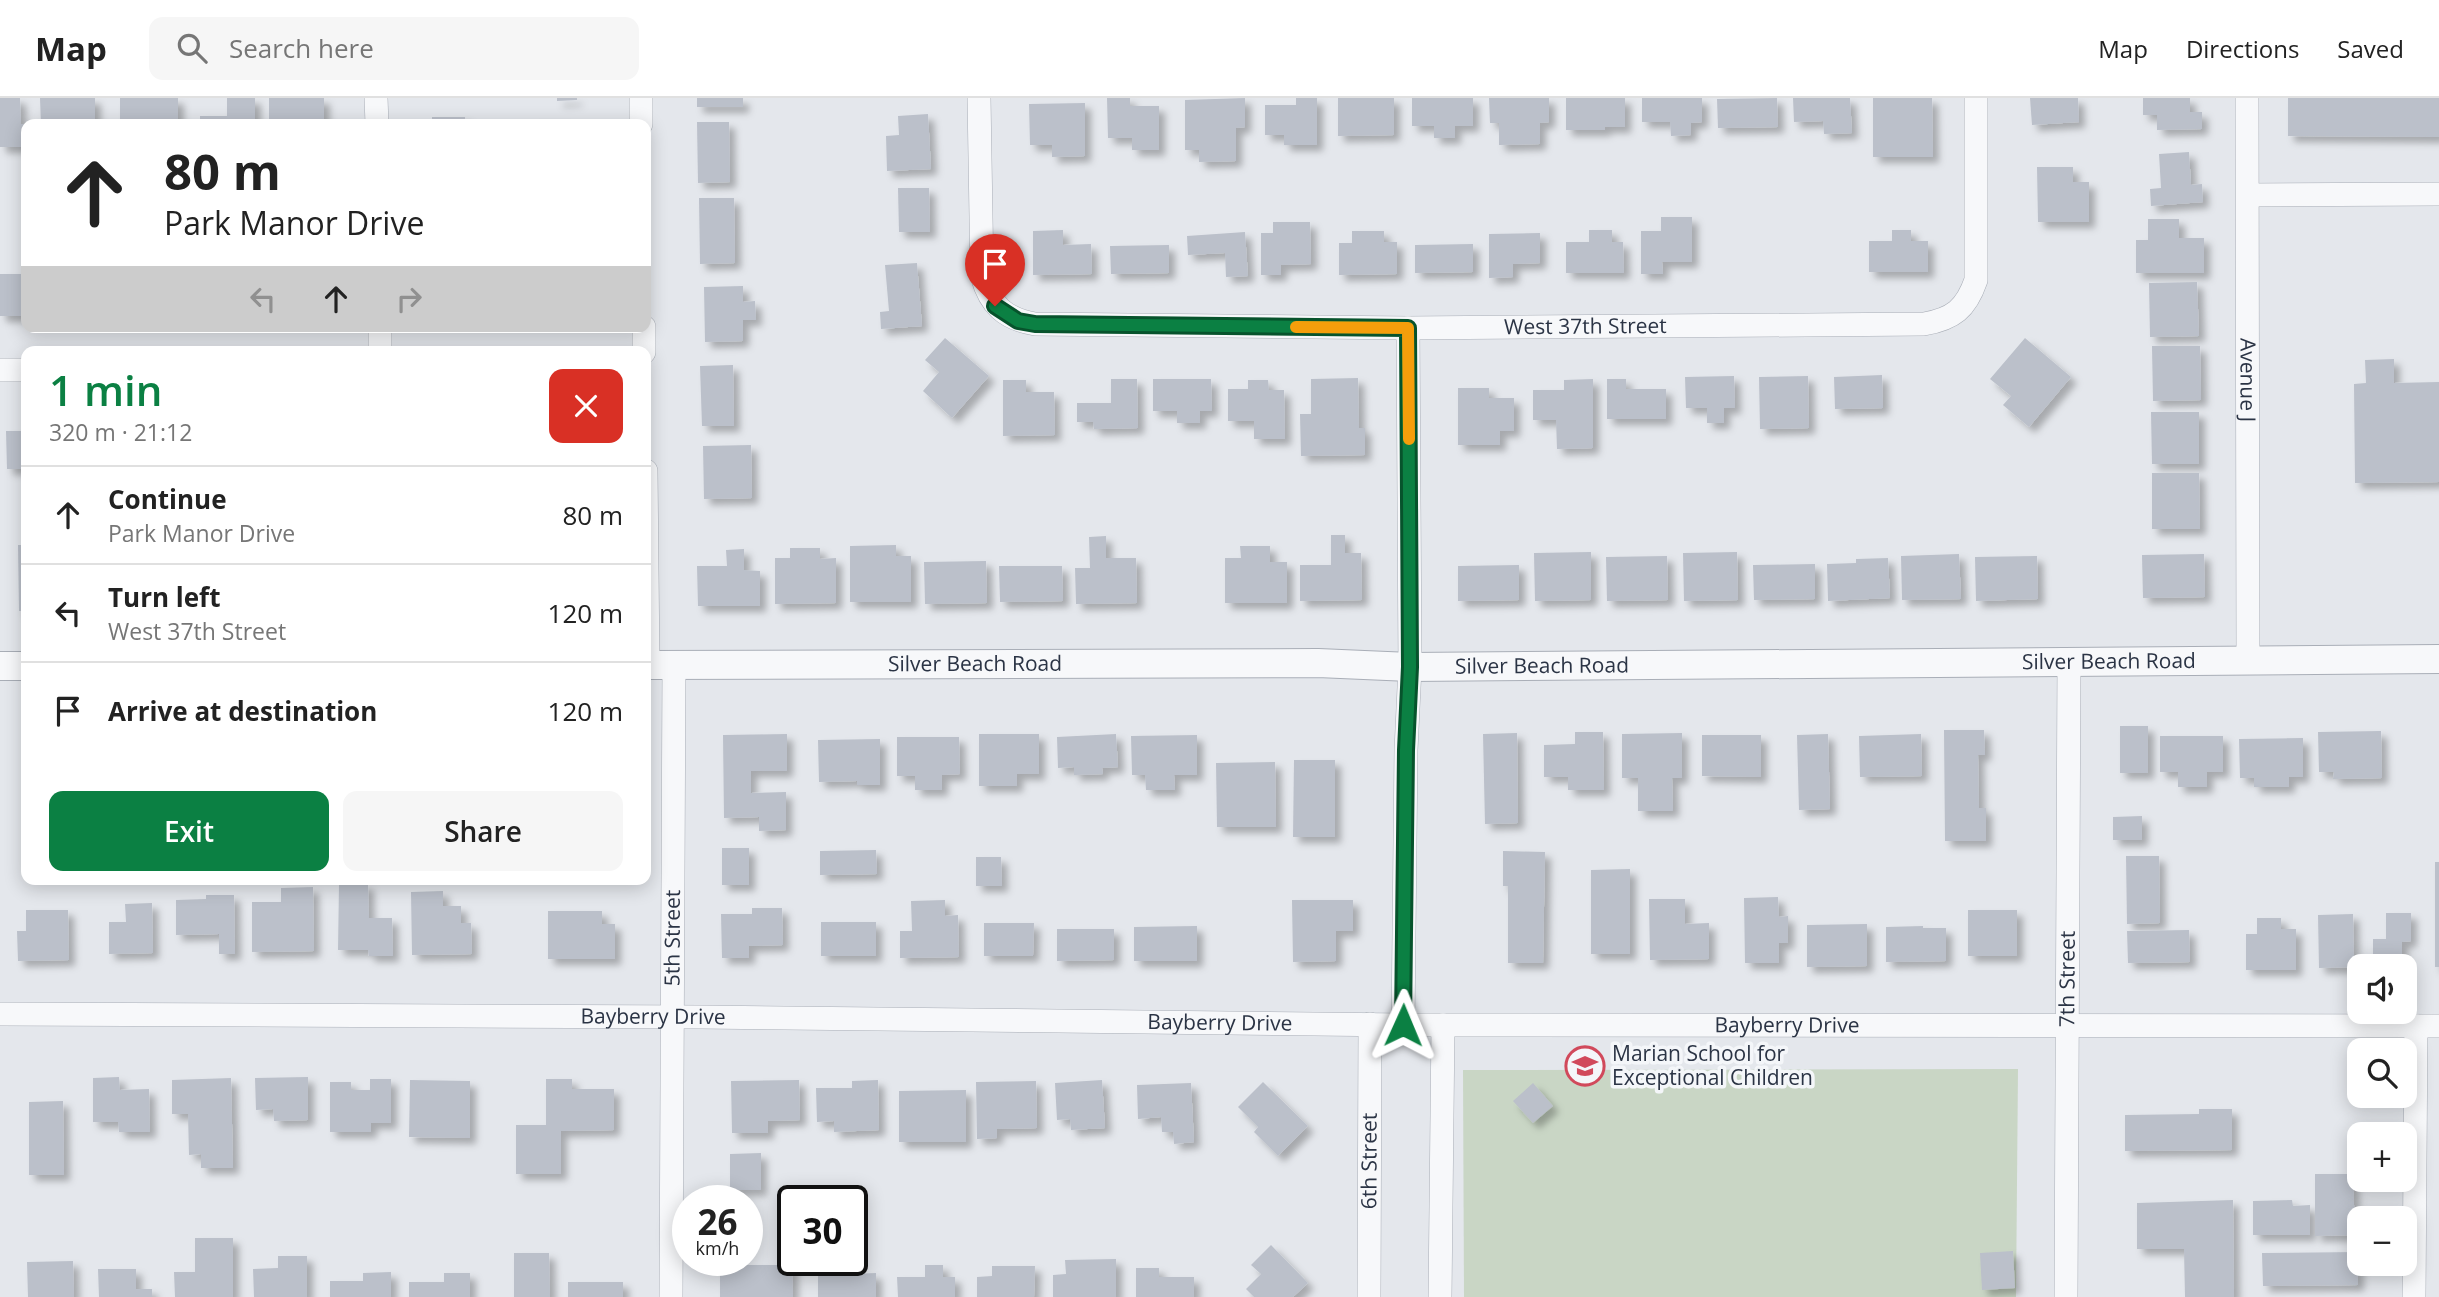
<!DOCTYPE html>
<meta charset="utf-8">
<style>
:root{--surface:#fff;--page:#f6f6f6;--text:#222;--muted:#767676;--line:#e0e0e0;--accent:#0b8043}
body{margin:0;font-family:"Open Sans",sans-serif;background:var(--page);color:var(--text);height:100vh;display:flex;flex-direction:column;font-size:26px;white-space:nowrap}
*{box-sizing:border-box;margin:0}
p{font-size:23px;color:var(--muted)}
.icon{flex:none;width:38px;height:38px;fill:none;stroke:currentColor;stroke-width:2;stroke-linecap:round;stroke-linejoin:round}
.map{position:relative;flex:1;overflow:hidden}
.sheet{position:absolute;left:21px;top:248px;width:630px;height:539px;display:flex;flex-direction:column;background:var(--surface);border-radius:14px;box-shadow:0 4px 18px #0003}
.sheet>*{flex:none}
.guide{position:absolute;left:21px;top:21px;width:630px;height:214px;border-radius:14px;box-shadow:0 4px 18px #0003;background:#fff;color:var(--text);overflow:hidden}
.buttons{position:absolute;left:2347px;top:856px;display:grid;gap:14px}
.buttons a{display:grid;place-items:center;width:70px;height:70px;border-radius:14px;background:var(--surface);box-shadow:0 4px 18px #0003;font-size:35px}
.speed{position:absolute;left:672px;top:1087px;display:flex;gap:14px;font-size:35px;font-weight:700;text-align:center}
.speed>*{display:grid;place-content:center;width:91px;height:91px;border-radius:50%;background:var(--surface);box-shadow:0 4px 18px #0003;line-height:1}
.speed small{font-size:18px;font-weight:400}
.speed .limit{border:4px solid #111;border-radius:10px;background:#fff;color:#111}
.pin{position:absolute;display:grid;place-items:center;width:60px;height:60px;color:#fff;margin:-72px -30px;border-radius:50% 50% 50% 0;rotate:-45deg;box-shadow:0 0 7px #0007}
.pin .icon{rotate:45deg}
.me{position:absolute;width:77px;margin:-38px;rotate:1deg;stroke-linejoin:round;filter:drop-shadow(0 0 5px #0008)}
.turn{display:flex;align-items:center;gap:24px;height:147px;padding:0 28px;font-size:32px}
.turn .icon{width:91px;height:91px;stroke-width:2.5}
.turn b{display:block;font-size:49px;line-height:60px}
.lanes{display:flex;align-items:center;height:66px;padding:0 28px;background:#0003;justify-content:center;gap:35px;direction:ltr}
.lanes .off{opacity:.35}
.round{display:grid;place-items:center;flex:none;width:74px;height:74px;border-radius:14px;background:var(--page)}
.overview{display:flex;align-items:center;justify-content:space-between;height:119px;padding:0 28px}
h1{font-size:42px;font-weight:600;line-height:52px;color:var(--accent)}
.primary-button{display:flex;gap:14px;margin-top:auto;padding:14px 28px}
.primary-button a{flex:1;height:80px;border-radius:14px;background:var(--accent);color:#fff;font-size:28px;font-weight:600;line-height:80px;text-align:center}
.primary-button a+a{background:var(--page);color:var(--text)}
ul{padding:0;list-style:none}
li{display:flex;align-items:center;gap:21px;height:98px;padding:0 28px;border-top:2px solid var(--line)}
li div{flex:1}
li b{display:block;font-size:26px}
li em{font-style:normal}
header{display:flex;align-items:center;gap:42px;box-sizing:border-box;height:98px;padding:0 35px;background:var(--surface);border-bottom:2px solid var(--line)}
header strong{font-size:33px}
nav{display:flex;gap:38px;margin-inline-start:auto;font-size:24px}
.search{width:490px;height:63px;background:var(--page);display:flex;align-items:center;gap:18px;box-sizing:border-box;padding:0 24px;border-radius:14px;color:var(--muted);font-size:26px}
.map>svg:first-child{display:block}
.green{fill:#c9d6c5}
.building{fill:#bbc0ca;filter:url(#shadow)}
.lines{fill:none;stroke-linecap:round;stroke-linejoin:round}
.minor-casing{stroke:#a9aeb7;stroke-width:24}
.tertiary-casing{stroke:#a9aeb7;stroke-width:30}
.minor{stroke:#f7f8fa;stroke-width:23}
.tertiary{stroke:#f7f8fa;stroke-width:28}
.route-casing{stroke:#07532c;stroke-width:18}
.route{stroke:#0b8043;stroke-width:12}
.slow{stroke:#f59e0b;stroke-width:12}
.labels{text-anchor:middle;stroke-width:7;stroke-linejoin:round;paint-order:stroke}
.street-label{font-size:21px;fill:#2b3445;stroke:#f4f6f9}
.poi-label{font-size:21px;fill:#2b3445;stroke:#f4f6f9;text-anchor:start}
</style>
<header>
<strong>Map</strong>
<div class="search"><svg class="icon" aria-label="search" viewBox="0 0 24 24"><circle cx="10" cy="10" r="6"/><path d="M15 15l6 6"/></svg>Search here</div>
<nav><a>Map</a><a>Directions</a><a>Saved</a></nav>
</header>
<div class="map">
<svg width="2439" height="1199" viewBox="0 0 2439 1199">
<defs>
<filter id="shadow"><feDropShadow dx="6" dy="6" stdDeviation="3.5" flood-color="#0004"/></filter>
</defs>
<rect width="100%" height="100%" fill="#e4e7ec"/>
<path class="green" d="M2018 971 2016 1199H1464L1463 972Z"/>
<g class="building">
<path d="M0 0H20L21 26H26V49H0Z"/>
<path d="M40 0H95V26H41Z"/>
<rect x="120" y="0" width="58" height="26"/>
<path d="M227 0H255V26H200V18H227Z"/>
<rect x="269" y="0" width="55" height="26"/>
<path d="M557 0H577V2L557 3Z"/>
<rect x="697" y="0" width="46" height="9"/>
<path d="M1107 0H1130V8H1159V52H1132V40H1108Z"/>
<path d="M1245 0V29L1236 30V63L1199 64V52H1185V2Z"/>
<path d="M1296 0H1317V47H1284V37H1265V7H1296Z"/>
<path d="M1338 0H1394V37L1338 38Z"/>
<path d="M1412 0H1473V28H1455V40H1434V28H1412Z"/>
<path d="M1489 0H1549V24L1540 25V46L1499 47V25H1490Z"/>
<path d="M1566 0H1625V29H1605V32H1566Z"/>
<path d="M1642 0H1702V24L1691 25V37L1671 38 1670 24H1642Z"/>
<path d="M1777 0 1778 29 1718 30 1717 1Z"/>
<path d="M1793 0H1850L1852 35 1824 36 1823 23 1794 24Z"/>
<path d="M1873 0H1932L1933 59H1873Z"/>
<path d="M2030 0H2078L2079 24 2032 27Z"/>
<path d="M2143 0H2190V14H2202V31L2157 32V17H2143Z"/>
<path d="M2288 0H2439V39L2288 38Z"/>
<path d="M1085 5V58L1052 59V47H1030L1029 6Z"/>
<path d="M928 16 931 71 887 73 886 38 899 37 898 18Z"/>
<rect x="432" y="19" width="33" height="7"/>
<rect x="533" y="22" width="32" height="4"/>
<path d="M697 24H729L730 84 698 85Z"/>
<path d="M2189 54 2191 87 2202 86 2203 104 2151 108 2150 91 2161 90 2159 56Z"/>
<path d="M2037 69H2073V84H2089V124H2038Z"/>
<path d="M898 90H929L930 134H899Z"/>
<path d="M699 100H734L735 165 700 166Z"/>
<path d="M1661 119H1692V164H1662L1663 176H1641V133H1661Z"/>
<path d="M2148 121H2179V140H2204V175H2136V142H2148Z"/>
<path d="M1273 124H1310L1311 166 1281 167V177H1261V135H1273Z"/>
<path d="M1063 132V147L1091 146 1092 176 1033 177V133Z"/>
<path d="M1589 132H1612V144H1623L1624 175H1566V144H1589Z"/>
<path d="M1892 132H1911V143H1928V174H1869V143H1892Z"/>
<path d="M1352 133H1384V144H1397V176L1339 177V145H1352Z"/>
<path d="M1245 134 1248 178 1226 179 1225 155 1188 157 1187 138Z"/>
<path d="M1540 135V165L1513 166V179L1489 180V136Z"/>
<path d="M1473 146V174L1415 175V147Z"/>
<path d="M1169 147V175L1111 176 1110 148Z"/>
<path d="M917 165 922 228 881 231 880 214 889 213 885 167Z"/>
<path d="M0 176H22L23 218H0Z"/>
<path d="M2197 184 2199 238 2150 239 2149 185Z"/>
<path d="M743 188V204L755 203 756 222H743V243L705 244 704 189Z"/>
<path d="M945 240 989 278 952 320 923 293 939 274 925 262Z"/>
<path d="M2025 240 2071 279 2029 329 2003 307 2011 298 1990 281Z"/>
<path d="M2152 248H2200L2201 302 2153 303Z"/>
<path d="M2394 261V285L2439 284V384L2355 385 2354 286 2366 285 2365 262Z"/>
<path d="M733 267 734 328H702L700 268Z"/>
<path d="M1882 277 1883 310 1835 311 1834 279Z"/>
<path d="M1734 278 1735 310H1724V325H1707V310H1686L1685 279Z"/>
<path d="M1808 278 1809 330 1760 331 1759 279Z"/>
<path d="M1358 280 1359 330H1365V357L1301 358 1300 316H1311V281Z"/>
<path d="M1111 281H1137L1138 330 1094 331 1093 324H1077V305H1111Z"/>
<path d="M1153 281H1211L1212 313H1200V325H1177V313H1153Z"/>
<path d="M1593 281V350L1557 351 1556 322H1533V292H1564V282Z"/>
<path d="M1607 281H1626V291H1666V321H1607Z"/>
<path d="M1003 282H1026V294H1054L1055 337 1003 338Z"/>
<path d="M1248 282H1268L1269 292H1284L1285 341H1254V323H1228V291H1248Z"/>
<path d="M1458 290H1489V300H1514V333H1500V347H1458Z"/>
<path d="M2151 314H2199V366H2152Z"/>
<path d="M6 333H26V371H7Z"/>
<path d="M751 347 752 400 704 401 703 348Z"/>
<path d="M2152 375H2199L2200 431H2152Z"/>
<path d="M1331 437H1345V455H1361L1362 502 1300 503V467H1331Z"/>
<path d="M1106 438V460H1136L1137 505 1076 506 1075 470H1090L1089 439Z"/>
<path d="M18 447H26V513H19Z"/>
<path d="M896 447V458H911V504H850V448Z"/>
<path d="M1240 448H1270V464H1287V505H1225V460H1241Z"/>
<path d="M790 450H820V461L836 460V505L775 506V460H790Z"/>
<path d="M744 451V472L760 473V508H698L697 468H727L726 452Z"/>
<path d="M1591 454V502L1535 503 1534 455Z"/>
<path d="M1737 454 1738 502 1684 503 1683 455Z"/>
<path d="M1959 456 1961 501 1902 502 1901 458Z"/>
<path d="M2204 456 2205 499 2143 500 2142 457Z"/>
<path d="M1667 458 1668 502 1607 503 1606 459Z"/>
<path d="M2037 458 2038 501 1976 503 1975 459Z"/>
<path d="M1888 460 1890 500 1828 503 1827 466 1856 465V461Z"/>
<path d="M986 463 987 505 925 506 924 464Z"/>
<path d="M1815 466V501L1754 502 1753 467Z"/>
<path d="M1519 467V502L1458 503V468Z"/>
<path d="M999 468H1062L1063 503 1000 504Z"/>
<rect x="2120" y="628" width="28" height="47"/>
<path d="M1944 632H1984L1985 657H1978L1979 710H1986V743H1945Z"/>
<path d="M2381 633 2382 680 2333 681 2334 674H2319L2318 634Z"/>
<path d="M1575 634H1603L1604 692H1568V679H1544V647L1575 646Z"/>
<path d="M1517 635 1518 725 1485 726 1483 636Z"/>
<path d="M1682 635V680H1672L1673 713H1638V680H1622V636Z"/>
<path d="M787 636V673H751V695L786 694V732L759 733V719L724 720 723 637Z"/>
<path d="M979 636H1039V676H1017V688H979Z"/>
<path d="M1116 636 1118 669 1102 670 1103 676 1074 677V669L1058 670 1057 639Z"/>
<path d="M1828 636 1830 711 1799 712 1797 637Z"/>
<path d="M1921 636 1922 678 1860 679 1859 638Z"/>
<path d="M1197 637V677H1174L1175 692H1146L1145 677H1132L1131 638Z"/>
<path d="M1702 637H1761V679L1702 678Z"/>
<path d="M2160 638H2223V674H2207V689H2178V674H2160Z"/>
<path d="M897 639H959L960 676 942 677V692H915V678H897Z"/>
<path d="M2303 640V679H2289V689H2254V680H2240L2239 641Z"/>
<path d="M880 641V687H857V683L819 684 818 642Z"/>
<path d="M1294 662H1335V739H1293Z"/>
<path d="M1275 664 1276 729H1217L1216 665Z"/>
<path d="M2142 718V742H2113V719Z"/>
<rect x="722" y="750" width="27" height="37"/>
<path d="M876 752 877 776 820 777V753Z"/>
<path d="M1503 753 1545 754 1543 865H1508V788H1503Z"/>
<path d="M2126 758H2159L2160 825 2127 826Z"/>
<path d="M976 759H1001L1002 788H976Z"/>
<rect x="2435" y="764" width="4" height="105"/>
<path d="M1630 771V856H1591V772Z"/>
<path d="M339 786H368L369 820H392L393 858H369L368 852H338Z"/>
<path d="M313 789 314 853 252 854V804H281V790Z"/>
<path d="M443 793V808H461V825H471L472 856 412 857 411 794Z"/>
<path d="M206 797H234L235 856H219V836L176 837V802L206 801Z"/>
<path d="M1778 799 1779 819 1788 818V845H1779V865H1745L1744 800Z"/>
<path d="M1649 801H1685V826L1709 825V861L1650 862Z"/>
<path d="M945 802V818L958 817 959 859 900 860V833H912L911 803Z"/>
<path d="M1292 802H1353V833H1336V863L1293 864Z"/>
<path d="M152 805 153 855 109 856V824H126L125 806Z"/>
<path d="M752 810H782L783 847 749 848V860H722L721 816H752Z"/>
<path d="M26 812H68L69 862 18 863 17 833H26Z"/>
<rect x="1968" y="812" width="49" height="46"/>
<path d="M548 813H602V826H615V861H548Z"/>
<path d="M2386 815H2411V843L2402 844V868H2373V841H2386Z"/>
<path d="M2353 816 2354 869 2319 870 2318 817Z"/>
<path d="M2257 820H2281V831H2296V872H2246V836H2257Z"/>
<rect x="821" y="824" width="55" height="34"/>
<path d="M984 825H1034L1033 858H984Z"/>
<path d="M1867 826V868L1807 869V827Z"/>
<path d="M1197 828V863H1134V829Z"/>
<path d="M1923 828V830H1946V863L1886 864V829Z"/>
<path d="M1057 831H1114V862L1057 863Z"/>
<path d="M2189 832 2190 864 2128 865 2127 833Z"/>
<path d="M119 979 120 992 149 991 150 1034H119L118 1024H93V980Z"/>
<path d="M308 979V1022L274 1023 273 1011 256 1012 255 980Z"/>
<path d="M231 980 233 1070H201V1056L189 1057 188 1016H172V982Z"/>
<path d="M370 981H391V1025H371V1034H330V984H351V992H370Z"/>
<path d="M546 981H572V991H614V1032L561 1033V1076H516V1027H546Z"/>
<path d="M410 982 470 983V1040L409 1039Z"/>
<path d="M799 982 800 1022 768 1023V1035H732L731 983Z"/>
<path d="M878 982 879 1032 834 1034V1023L817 1024 816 990H852V983Z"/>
<path d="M1102 982 1105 1030 1071 1032 1070 1021 1057 1022 1055 985Z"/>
<path d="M1036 983 1037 1030 997 1031V1040L977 1041 976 984Z"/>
<path d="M1263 984 1308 1028 1278 1058 1254 1034 1258 1029 1238 1009Z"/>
<path d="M1191 985 1194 1044 1174 1046 1173 1034H1162L1161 1019 1138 1021 1137 987Z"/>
<path d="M1533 985 1553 1008 1533 1025 1513 1003Z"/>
<path d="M966 992V1044H899V993Z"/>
<path d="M63 1003 64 1077H29V1004Z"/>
<path d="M2199 1011H2232V1052L2125 1053V1017L2199 1016Z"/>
<path d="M761 1055V1092H730V1056Z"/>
<path d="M2315 1076H2353L2355 1137 2315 1138Z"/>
<path d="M2233 1102 2234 1199H2185L2184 1151H2137V1105Z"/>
<path d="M2292 1102 2293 1108 2310 1107V1137H2253V1103Z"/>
<path d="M195 1140H233V1199H175L174 1174H195Z"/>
<path d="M1271 1147 1308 1185 1293 1199H1254L1246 1191 1261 1176 1251 1167Z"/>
<path d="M2013 1153 2015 1190 1982 1192 1980 1155Z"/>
<path d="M2358 1154V1187L2263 1188 2262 1155Z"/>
<path d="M514 1155H549L550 1199H514Z"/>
<path d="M278 1158H307V1199H254L253 1171 278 1170Z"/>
<path d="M1116 1161V1199H1053V1177L1066 1176 1065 1162Z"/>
<path d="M73 1163 74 1199H28L27 1164Z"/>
<path d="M854 1164V1176L876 1175V1199H818V1178L831 1177V1165Z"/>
<path d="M720 1167H792L793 1199H720Z"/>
<path d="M925 1167H943V1179H955V1199H898L897 1179H925Z"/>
<path d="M992 1168H1035L1034 1199H977V1179L992 1178Z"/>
<path d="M1136 1170H1159V1179H1194V1199H1136Z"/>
<path d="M98 1171H136V1191H152V1199H99Z"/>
<path d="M391 1174V1199H330V1183H363V1175Z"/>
<path d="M444 1175H470V1199H409V1184H444Z"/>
<rect x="568" y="1184" width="55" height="15"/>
</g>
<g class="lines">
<g class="minor-casing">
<g id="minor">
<path d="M376 0 377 26"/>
<path d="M641 0V26"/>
<path id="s1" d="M979 0 982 178C990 207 1005 221 1035 226L1408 230 1924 226C1953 221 1966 211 1976 182V0"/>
<path id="s2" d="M2247 0 2248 563"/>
<path d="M2248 97 2439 96"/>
<path d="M380 229V254"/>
<path d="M644 229V254"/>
<path d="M0 272H26"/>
<path d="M646 373 648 567"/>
<path id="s3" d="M0 916 701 919 1403 927 2439 928"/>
<path d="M1403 927 1406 652 1410 569 1408 230"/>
<path id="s4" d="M671 1199 674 566"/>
<path id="s5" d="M1369 1199 1370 926"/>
<path d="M1440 1199 1443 927"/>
<path id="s6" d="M2066 1199 2069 563"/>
<path d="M2414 1199 2416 928"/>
</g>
</g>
<g class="tertiary-casing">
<g id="tertiary">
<path id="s7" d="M646 567 1318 565 1410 569 2439 561"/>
<path d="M0 568H26"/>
</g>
</g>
<use href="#minor" class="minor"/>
<use href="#tertiary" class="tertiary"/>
</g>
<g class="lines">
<g class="route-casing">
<path id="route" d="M995 208 1018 223 1035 226 1408 230 1410 569 1406 652 1403 927"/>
</g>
<use href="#route" class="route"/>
<path class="slow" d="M1296 229 1408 230 1409 341"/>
</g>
<defs>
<g id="school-ring" transform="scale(2.0125)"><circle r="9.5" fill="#f4f6f9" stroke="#d1495b" stroke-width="1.5"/><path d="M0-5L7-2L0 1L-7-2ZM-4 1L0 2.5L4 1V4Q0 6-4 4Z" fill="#d1495b"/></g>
</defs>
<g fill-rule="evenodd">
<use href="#school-ring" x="1585" y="968"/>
</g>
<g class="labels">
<g class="street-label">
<text dy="7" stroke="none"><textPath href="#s1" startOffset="805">West 37th Street</textPath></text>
<text dy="7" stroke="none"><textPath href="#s2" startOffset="282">Avenue J</textPath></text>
<text dy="7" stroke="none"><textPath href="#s7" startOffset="1463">Silver Beach Road</textPath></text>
<text dy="7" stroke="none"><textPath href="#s7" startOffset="329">Silver Beach Road</textPath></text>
<text dy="7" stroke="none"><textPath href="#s7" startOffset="896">Silver Beach Road</textPath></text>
<text dy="7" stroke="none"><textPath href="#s4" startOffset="359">5th Street</textPath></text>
<text dy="7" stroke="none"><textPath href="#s6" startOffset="318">7th Street</textPath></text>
<text dy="7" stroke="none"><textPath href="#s3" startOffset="653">Bayberry Drive</textPath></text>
<text dy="7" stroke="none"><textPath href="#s3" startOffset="1220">Bayberry Drive</textPath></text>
<text dy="7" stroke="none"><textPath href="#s3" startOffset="1787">Bayberry Drive</textPath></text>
<text dy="7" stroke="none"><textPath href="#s5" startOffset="136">6th Street</textPath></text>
</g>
<g class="poi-label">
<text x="1612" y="963">Marian School for<tspan x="1612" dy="24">Exceptional Children</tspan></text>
</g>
</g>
</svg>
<div class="buttons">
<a><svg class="icon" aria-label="sound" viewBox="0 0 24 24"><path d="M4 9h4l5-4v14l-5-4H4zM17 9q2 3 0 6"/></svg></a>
<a><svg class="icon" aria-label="search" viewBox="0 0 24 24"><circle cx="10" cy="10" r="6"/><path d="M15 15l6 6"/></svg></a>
<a>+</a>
<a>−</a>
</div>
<div class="speed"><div>26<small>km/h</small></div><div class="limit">30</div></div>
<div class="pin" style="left:995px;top:208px;background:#d93025"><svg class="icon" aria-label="arrive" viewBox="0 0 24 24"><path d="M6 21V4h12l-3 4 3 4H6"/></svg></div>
<svg class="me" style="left:1403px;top:927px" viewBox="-20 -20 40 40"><path d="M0-17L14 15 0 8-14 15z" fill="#0b8043" stroke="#fff" stroke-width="4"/></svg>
<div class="guide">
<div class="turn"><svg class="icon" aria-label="ahead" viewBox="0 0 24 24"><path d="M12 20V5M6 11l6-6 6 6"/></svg><div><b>80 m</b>Park Manor Drive</div></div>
<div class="lanes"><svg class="icon off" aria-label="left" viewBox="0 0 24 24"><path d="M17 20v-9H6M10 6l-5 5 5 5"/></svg><svg class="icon" aria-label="ahead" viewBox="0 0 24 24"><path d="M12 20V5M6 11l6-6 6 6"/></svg><svg class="icon off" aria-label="right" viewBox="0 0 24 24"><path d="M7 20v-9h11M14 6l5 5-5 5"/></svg></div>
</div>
<section class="sheet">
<div class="overview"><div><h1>1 min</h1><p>320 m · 21:12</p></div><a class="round" style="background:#d93025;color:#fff"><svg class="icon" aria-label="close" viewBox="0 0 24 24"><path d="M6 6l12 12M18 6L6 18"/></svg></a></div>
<ul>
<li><svg class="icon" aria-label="ahead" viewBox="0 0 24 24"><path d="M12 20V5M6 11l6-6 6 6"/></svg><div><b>Continue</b><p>Park Manor Drive</p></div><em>80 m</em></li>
<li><svg class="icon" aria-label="left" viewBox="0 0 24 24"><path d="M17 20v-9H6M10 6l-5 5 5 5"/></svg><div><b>Turn left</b><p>West 37th Street</p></div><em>120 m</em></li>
<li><svg class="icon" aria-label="arrive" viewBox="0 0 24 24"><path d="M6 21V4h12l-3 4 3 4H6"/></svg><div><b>Arrive at destination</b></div><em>120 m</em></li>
</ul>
<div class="primary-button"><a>Exit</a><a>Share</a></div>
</section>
</div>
